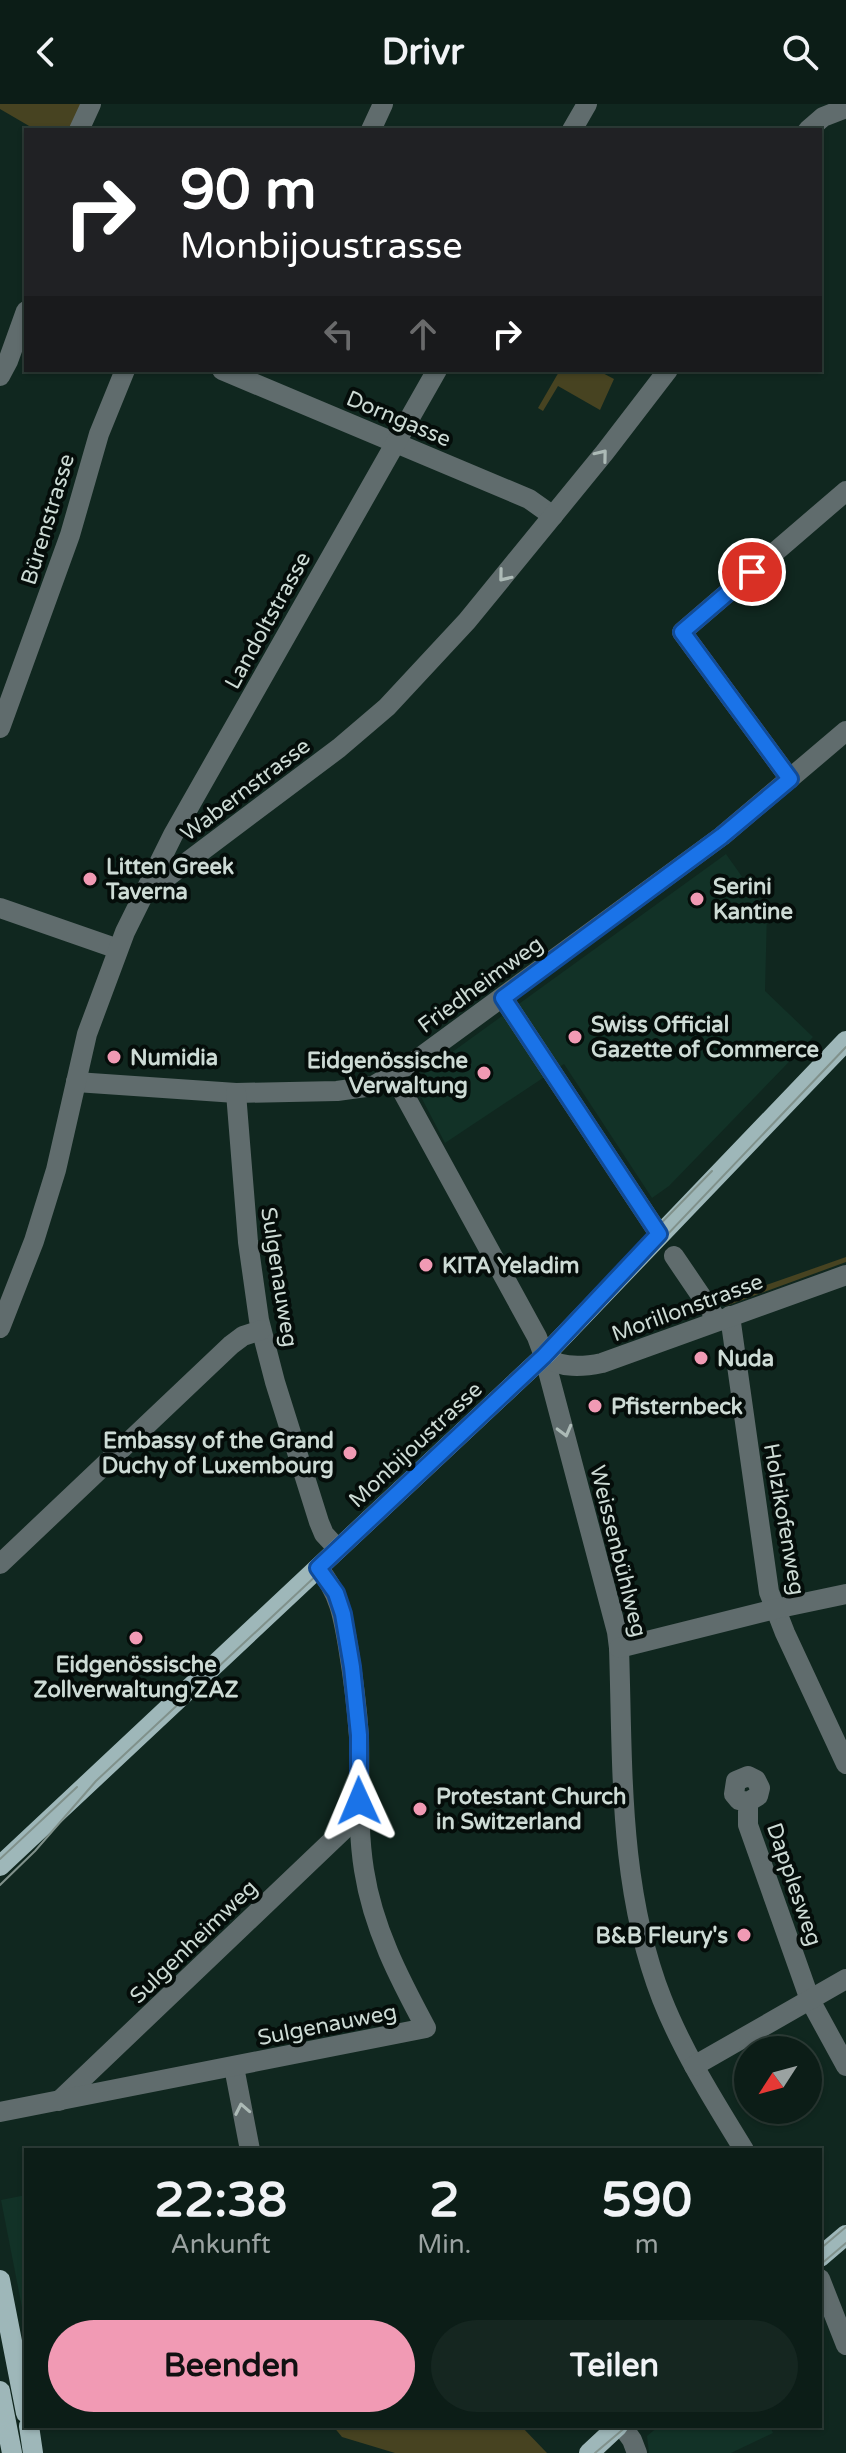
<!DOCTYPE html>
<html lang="de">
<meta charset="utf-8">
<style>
:root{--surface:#0c1d17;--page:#152620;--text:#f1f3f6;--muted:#9aa2a1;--line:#2c3b36;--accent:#f19ab4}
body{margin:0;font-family:"Varela Round",sans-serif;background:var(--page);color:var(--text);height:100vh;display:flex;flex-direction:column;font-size:30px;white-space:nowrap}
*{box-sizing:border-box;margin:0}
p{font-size:26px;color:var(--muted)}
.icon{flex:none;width:44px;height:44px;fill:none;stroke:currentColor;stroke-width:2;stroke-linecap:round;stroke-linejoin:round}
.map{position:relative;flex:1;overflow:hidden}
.side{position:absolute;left:24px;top:2044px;width:798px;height:280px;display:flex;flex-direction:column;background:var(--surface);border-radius:0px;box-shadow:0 2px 6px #0004,0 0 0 2px var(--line)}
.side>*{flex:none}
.guide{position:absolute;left:24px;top:24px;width:798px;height:244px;border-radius:0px;box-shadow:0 2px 6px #0004,0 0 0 2px var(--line);background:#202124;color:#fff;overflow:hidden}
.needle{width:52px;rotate:234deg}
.tools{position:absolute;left:734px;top:1932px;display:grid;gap:16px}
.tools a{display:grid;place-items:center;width:88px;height:88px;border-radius:50%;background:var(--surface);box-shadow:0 2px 6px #0004,0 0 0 2px var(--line);font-size:40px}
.pin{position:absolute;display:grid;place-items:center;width:68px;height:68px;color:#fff;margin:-34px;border:4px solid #fff;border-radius:50%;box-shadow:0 2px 8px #0007}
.me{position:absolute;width:88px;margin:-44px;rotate:359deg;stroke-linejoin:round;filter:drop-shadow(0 0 6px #0008)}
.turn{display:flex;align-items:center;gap:28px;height:168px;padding:0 24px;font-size:36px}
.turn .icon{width:104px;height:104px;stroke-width:2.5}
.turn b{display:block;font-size:56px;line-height:68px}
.lanes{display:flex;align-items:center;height:76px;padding:0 24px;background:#0003;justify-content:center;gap:40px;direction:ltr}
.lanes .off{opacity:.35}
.eta{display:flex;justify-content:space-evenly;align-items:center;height:136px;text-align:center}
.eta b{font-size:48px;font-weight:800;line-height:56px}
.button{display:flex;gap:16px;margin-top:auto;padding:16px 24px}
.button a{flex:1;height:92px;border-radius:48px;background:var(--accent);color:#111;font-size:32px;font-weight:800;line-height:92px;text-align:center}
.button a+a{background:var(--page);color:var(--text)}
header{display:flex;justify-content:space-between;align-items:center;height:104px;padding:0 24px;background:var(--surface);font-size:36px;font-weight:800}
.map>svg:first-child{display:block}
.built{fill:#123227}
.green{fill:#474321}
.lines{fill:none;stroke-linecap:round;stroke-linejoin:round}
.minor{stroke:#606c6d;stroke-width:20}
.major{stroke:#9eb7b9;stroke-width:20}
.tram{stroke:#80918b;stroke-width:2}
.oneway{stroke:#acbab6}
.route-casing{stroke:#114b97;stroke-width:20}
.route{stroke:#1a73e8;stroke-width:14}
.poi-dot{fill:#f19ab4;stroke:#050d0a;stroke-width:3}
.labels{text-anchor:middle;stroke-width:8;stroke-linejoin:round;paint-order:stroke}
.street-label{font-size:22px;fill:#cddbd5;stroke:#050d0a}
.poi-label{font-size:22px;font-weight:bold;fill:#cddbd5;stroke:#050d0a;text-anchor:start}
</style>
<header><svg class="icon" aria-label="back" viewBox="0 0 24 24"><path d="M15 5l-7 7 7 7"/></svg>Drivr<svg class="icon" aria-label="search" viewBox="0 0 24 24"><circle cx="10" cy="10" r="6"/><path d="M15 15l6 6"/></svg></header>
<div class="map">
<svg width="846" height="2349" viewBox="0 0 846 2349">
<rect width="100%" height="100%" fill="#10271f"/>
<g class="built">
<path d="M726 750 767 808 765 887 813 933 669 1082 652 1094 564 960 445 1039 419 989V979L426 967Z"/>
<path d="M26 2091V2224L1 2096Z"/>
<path d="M659 2322H770L773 2329 731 2349H649L647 2332Z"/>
</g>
<g class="green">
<path d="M0 0H81L69 26H36L0 5Z"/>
<path d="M560 266H597L614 275 600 306 558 282 543 307 538 304Z"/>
<path d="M846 1153V1158L726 1202 723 1200 724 1196Z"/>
<path d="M333 2322H521L547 2349H395L342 2333Z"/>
</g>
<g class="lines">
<g class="minor">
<path d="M79 26 91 0"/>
<path d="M371 26 383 0"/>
<path d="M572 26 587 0"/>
<path d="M808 26 823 13 846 4"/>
<path d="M222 266 529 395 553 412"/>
<path d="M0 272 8 257 26 207"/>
<path d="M0 624 70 431 99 330 125 266"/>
<path d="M790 675 682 528 846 387"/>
<path d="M146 789 339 644 387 603 467 517 605 348 668 266"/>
<path d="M0 804 118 845"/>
<path d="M503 894 659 1130"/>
<path d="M394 972 537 1233 544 1252 617 1528 619 1544C623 1662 618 1783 662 1895 683 1948 714 1997 744 2046"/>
<path d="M76 978 236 989 337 987 373 982 415 957 722 732 846 627"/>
<path d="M236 989 248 1138 259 1216 275 1278 319 1418 324 1430 338 1445"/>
<path d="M674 1152 718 1217"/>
<path d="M730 1212 769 1488 785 1529 846 1660"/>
<path d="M0 1224 34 1137 56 1066 87 930 125 828 173 731 437 266"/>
<path d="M544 1252C561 1265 583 1263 602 1259L846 1171"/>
<path d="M0 1460 231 1241 243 1232 261 1226"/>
<path d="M619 1544 775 1505 846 1490"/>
<path d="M748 1698 758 1692 760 1684 756 1676 748 1672 736 1677 734 1690 739 1696 748 1698V1721L810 1896 846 1962"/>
<path d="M694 1962 846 1875"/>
<path d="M234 1963 250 2046"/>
<path d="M59 1997 359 1711"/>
<path d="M0 2008 426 1924C399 1874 373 1824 364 1766 357 1722 360 1677 359 1633 357 1603 353 1572 348 1542 343 1512 339 1488 318 1464"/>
<path d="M820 2175 846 2241"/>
<path d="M622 2322 632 2336 637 2349"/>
</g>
<g class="major">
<path d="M0 1762 544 1252 846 937"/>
<path d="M820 2153 846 2131"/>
<path d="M0 2176 26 2309"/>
<path d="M0 2287 12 2349"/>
<path d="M29 2322 33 2349"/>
<path d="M589 2349 618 2322"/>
</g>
<g class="tram">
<path d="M483 1302 712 1067"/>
<path d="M0 1755 77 1683"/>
<path d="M0 1781 35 1747 96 1677 485 1314C520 1283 558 1255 585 1217L846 943"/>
<path d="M820 2145 846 2123"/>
<path d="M820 2161 846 2139"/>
<path d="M595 2349 627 2322"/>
</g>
</g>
<defs><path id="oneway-chevron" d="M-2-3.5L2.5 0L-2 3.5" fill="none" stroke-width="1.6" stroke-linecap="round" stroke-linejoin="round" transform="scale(2)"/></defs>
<g class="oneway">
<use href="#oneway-chevron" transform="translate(602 351) rotate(-51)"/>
<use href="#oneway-chevron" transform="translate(504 472) rotate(129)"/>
<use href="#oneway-chevron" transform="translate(565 1327) rotate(75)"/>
<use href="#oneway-chevron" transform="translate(242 2005) rotate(-101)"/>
</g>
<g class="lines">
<g class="route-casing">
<path id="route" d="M359 1697V1631L352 1563 343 1510 336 1489 318 1464 544 1252 659 1130 503 894 722 732 790 675 682 528 752 468"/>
</g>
<use href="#route" class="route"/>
</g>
<g class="poi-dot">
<circle cx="90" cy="775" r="8"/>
<circle cx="697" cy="795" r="8"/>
<circle cx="575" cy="933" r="8"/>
<circle cx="114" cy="953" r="8"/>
<circle cx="484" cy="969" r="8"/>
<circle cx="426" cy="1161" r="8"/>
<circle cx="701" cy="1254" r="8"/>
<circle cx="595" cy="1302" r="8"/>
<circle cx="350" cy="1349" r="8"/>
<circle cx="136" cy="1534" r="8"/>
<circle cx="420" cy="1705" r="8"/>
<circle cx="744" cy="1831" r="8"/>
</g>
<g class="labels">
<g class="street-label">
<text transform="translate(399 314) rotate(23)" y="8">Dorngasse</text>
<text transform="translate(47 415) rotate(-73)" y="8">Bürenstrasse</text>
<text transform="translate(267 516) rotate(-61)" y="8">Landoltstrasse</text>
<text transform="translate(245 685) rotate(-37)" y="8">Wabernstrasse</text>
<text transform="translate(480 880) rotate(-36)" y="8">Friedheimweg</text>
<text transform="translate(280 1173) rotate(81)" y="8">Sulgenauweg</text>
<text transform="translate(687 1203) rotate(-20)" y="8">Morillonstrasse</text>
<text transform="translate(415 1340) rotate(-43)" y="8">Monbijoustrasse</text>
<text transform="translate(785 1415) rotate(80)" y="8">Holzikofenweg</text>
<text transform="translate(619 1447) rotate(76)" y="8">Weissenbühlweg</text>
<text transform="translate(795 1780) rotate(71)" y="8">Dapplesweg</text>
<text transform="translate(193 1837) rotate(-44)" y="8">Sulgenheimweg</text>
<text transform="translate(327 1920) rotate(-11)" y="8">Sulgenauweg</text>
</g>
<g class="poi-label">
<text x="106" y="770">Litten Greek<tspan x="106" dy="25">Taverna</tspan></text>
<text x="713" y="790">Serini<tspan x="713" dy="25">Kantine</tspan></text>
<text x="591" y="928">Swiss Official<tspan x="591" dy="25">Gazette of Commerce</tspan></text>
<text x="130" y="961">Numidia</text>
<text x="468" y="964" text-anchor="end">Eidgenössische<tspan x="468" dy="25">Verwaltung</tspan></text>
<text x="442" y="1169">KITA Yeladim</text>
<text x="717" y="1262">Nuda</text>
<text x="611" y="1310">Pfisternbeck</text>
<text x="334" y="1344" text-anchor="end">Embassy of the Grand<tspan x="334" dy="25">Duchy of Luxembourg</tspan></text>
<text x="136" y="1568" text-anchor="middle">Eidgenössische<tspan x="136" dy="25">Zollverwaltung ZAZ</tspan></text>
<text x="436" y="1700">Protestant Church<tspan x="436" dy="25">in Switzerland</tspan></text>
<text x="728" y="1839" text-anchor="end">B&amp;B Fleury's</text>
</g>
</g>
</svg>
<div class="tools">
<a><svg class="needle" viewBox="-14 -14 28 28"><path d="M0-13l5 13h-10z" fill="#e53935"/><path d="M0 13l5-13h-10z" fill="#9aa2a1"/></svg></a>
</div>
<div class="pin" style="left:752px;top:468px;background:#d93025"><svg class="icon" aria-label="arrive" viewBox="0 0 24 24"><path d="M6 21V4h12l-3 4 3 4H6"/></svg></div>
<svg class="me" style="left:359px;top:1697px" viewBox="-20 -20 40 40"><path d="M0-17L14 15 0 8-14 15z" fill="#1a73e8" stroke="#fff" stroke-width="4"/></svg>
<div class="guide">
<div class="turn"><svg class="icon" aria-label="right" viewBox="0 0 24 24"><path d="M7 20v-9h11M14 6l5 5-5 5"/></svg><div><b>90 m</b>Monbijoustrasse</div></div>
<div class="lanes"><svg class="icon off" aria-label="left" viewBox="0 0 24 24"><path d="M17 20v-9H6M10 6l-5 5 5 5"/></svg><svg class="icon off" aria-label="ahead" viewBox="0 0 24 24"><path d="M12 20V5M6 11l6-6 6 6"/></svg><svg class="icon" aria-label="right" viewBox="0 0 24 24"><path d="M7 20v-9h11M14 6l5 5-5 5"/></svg></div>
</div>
<section class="side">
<div class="eta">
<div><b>22:38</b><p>Ankunft</p></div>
<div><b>2</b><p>Min.</p></div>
<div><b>590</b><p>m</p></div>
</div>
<div class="button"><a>Beenden</a><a>Teilen</a></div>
</section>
</div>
